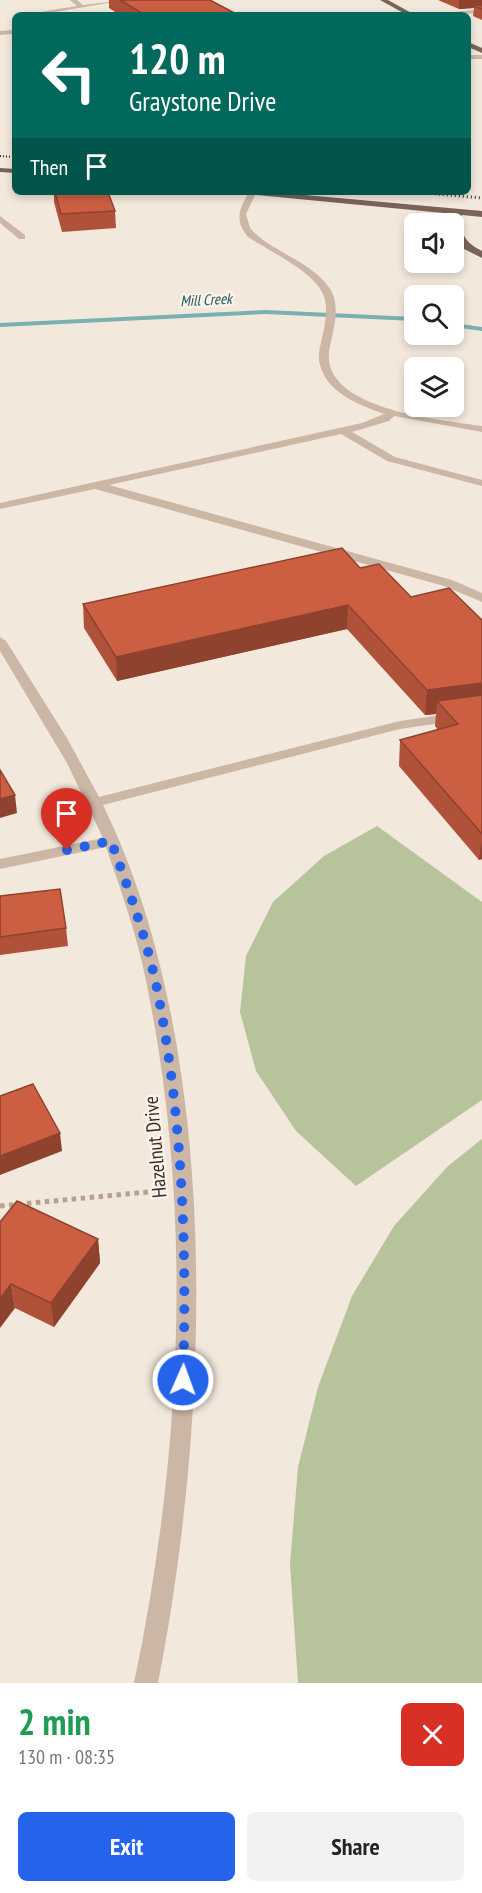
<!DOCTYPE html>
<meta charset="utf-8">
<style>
:root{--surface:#fff;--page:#f2f2f2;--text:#222;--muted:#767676;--accent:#2563eb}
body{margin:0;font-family:"PT Sans Narrow",sans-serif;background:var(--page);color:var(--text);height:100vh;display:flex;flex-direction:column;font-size:22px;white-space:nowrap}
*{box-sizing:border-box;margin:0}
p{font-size:20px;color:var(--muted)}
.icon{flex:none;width:33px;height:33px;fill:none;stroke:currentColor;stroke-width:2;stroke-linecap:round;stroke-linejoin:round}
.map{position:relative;height:1683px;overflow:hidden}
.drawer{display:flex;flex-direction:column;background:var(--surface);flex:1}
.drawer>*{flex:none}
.hud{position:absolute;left:12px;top:12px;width:459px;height:183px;border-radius:9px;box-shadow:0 3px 9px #0003;background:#00695c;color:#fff;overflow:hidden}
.tools{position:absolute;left:404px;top:213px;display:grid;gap:12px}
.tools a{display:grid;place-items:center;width:60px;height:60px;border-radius:9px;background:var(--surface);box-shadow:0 3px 9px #0003;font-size:30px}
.pin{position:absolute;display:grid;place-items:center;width:51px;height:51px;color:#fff;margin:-62px -26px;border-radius:50% 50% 50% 0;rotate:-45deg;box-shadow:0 0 6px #0007}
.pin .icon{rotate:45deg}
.me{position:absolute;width:66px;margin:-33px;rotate:2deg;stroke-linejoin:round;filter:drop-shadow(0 0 4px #0008)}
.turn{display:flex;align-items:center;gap:21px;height:126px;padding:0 18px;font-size:27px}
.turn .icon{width:78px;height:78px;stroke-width:2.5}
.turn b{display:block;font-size:42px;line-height:51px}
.then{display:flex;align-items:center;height:57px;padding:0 18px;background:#0003;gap:12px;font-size:22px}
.round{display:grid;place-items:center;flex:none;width:63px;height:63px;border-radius:9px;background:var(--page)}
.summary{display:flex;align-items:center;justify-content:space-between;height:102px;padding:0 18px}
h1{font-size:36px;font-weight:600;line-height:45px;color:#1e9e55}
.button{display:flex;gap:12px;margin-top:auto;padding:12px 18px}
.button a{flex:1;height:69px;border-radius:9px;background:var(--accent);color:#fff;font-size:24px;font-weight:600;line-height:69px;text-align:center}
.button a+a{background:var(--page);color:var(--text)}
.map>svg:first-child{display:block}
.green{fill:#b7c39b}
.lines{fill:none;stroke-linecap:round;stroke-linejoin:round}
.stream{fill:#79b1b2;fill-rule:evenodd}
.path{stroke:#b8a191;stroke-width:5;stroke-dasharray:4.5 4.5;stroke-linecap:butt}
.minor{fill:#ccb7a7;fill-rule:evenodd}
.major{fill:#7b6358;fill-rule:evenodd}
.rail-far1{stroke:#382d28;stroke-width:2;stroke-dasharray:1 2;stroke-linecap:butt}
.rail{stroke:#382d28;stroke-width:3;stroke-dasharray:1 3;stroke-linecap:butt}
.wall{fill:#af5239}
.shaded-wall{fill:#8f422e}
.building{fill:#cc5f42;stroke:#8f422e;stroke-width:1.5}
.route{stroke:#2563eb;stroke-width:10;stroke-dasharray:0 18}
.labels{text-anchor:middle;stroke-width:5;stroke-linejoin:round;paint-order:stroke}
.far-water-label{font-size:15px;font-style:italic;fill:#1b5a5c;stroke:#fbf2e9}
.near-street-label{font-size:20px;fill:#382d28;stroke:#fbf2e9}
</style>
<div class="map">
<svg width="482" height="1683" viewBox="0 0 482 1683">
<rect width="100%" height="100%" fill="#f3e8dc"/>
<g class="green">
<path d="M377 826 482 902V1100L356 1186 296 1131 256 1071 240 1012 246 956 273 902 324 856Z"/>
<path d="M482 1139V1683H298L290 1564 298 1467 318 1387 352 1296 394 1226 448 1166Z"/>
</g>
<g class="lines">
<g class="stream">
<path d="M266 310 414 317V321L266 314 0 327V323Z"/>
<path d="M453 323 482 327V331L453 327Z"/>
</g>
<path class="path" d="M0 1206 158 1191"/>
<g class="minor">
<path d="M70 0H77L83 5 126 0 49 13 51 15H44L40 12 77 6Z"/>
<path d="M482 9V13L442 15 445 13Z"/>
<path d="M15 30V34L0 35V31Z"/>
<rect x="468" y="55" width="14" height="4"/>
<path d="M249 192 256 193 246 214 250 228C271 253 310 259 330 289 342 308 332 332 329 352 323 410 442 420 482 426V432L394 416 389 421 352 432 395 457 482 480V486L387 461 341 434 109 485 452 580 482 593V602L444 586 95 489 0 509V503L362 423 384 414C358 404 325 393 319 361 318 351 322 339 324 329 326 317 328 303 322 292 311 270 269 251 248 237 234 220 239 210 249 192Z"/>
<path d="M0 216 25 235V239H19L0 223Z"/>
<path d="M0 637 6 641 67 738 99 797 400 721 482 709V717L400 729 103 805C224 1052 210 1418 158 1683H134C182 1455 194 1210 146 981 137 935 121 891 106 847L0 869V859L103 838 67 763 0 651Z"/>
</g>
<g class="major">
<path d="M380 0H388L415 15H407Z"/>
<path d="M468 42 482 48V53L468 47Z"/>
<path d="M0 168 15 169V173L0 172Z"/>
<path d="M242 192H272L482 211V217L462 215C460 235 465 242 482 251V258L464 249 455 239 454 214 246 194Z"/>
</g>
<path class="rail-far1" d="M0 156 15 157"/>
<path class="rail" d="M415 192 482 198"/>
</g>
<g class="wall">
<path d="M109 0H210L238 15H120L109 8Z"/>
<path d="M438 0H482V20L473 16 474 8 459 9Z"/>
<path d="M54 192H108L115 211 116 228 62 232 54 202Z"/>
<path d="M360 568 411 597 482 620V859L479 860 399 766 400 740 438 730 435 726 436 714 425 715 347 629 117 681 84 628 83 604Z"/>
<path d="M0 896 66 928 68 946 0 955Z"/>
<path d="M0 1222 98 1239 100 1263 54 1327 15 1308Z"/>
</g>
<g class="shaded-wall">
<path d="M459 0H482V7L474 6V8L459 9Z"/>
<path d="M348 605 347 629 117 681 116 657Z"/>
<path d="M482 671V707L437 701 436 714 425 715 427 690Z"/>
<path d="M15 795 17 813 0 818V799Z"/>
<path d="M482 839V859L479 860Z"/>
<path d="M60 1133 62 1151 0 1175V1156Z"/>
<path d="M98 1239 100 1263 54 1327 51 1303Z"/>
<path d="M11 1284 15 1308 0 1328V1299Z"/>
</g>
<g class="building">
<path d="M120 0H210L238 15H145Z"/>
<path d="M482 5V9L474 6Z"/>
<path d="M55 192H108L115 211 61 214Z"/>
<path d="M342 548 360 568 379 564 411 597 449 588 482 620V683L427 690 348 605 116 657 83 604Z"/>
<path d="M482 695V834L400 740 458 724 437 701Z"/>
<path d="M0 770 15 795 0 799Z"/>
<path d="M60 889 66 928 0 937V896Z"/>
<path d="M33 1084 60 1133 0 1156V1096Z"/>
<path d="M17 1201 98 1239 51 1303 11 1284 0 1299V1222Z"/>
</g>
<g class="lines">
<path class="route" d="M67 850 111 841C130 893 149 945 159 999 183 1125 187 1253 183 1380"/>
</g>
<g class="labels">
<g class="far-water-label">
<text transform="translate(206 300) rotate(-3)" y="5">Mill Creek</text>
</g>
<g class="near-street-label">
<text transform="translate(155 1147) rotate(-95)" y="7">Hazelnut Drive</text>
</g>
</g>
</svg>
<div class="tools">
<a><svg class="icon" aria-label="sound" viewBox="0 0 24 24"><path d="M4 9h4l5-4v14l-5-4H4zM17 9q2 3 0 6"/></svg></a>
<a><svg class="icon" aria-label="search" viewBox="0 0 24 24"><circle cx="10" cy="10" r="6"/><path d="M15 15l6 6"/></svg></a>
<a><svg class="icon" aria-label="layers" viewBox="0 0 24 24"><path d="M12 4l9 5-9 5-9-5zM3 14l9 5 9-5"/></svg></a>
</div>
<div class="pin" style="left:67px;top:850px;background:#d93025"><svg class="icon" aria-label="arrive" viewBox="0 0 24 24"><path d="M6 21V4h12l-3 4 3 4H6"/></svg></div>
<svg class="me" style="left:183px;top:1380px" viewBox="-20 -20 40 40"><circle r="17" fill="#2563eb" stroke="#fff" stroke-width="3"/><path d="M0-11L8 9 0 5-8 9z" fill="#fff"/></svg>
<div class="hud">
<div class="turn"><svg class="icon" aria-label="left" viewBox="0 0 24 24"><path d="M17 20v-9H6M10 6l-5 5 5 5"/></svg><div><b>120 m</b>Graystone Drive</div></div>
<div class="then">Then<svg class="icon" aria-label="arrive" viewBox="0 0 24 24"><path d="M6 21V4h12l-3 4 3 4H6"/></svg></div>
</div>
</div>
<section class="drawer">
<div class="summary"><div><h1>2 min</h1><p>130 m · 08:35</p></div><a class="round" style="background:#d93025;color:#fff"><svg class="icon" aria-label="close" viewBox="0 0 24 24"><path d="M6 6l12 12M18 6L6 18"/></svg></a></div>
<div class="button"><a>Exit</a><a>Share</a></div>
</section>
